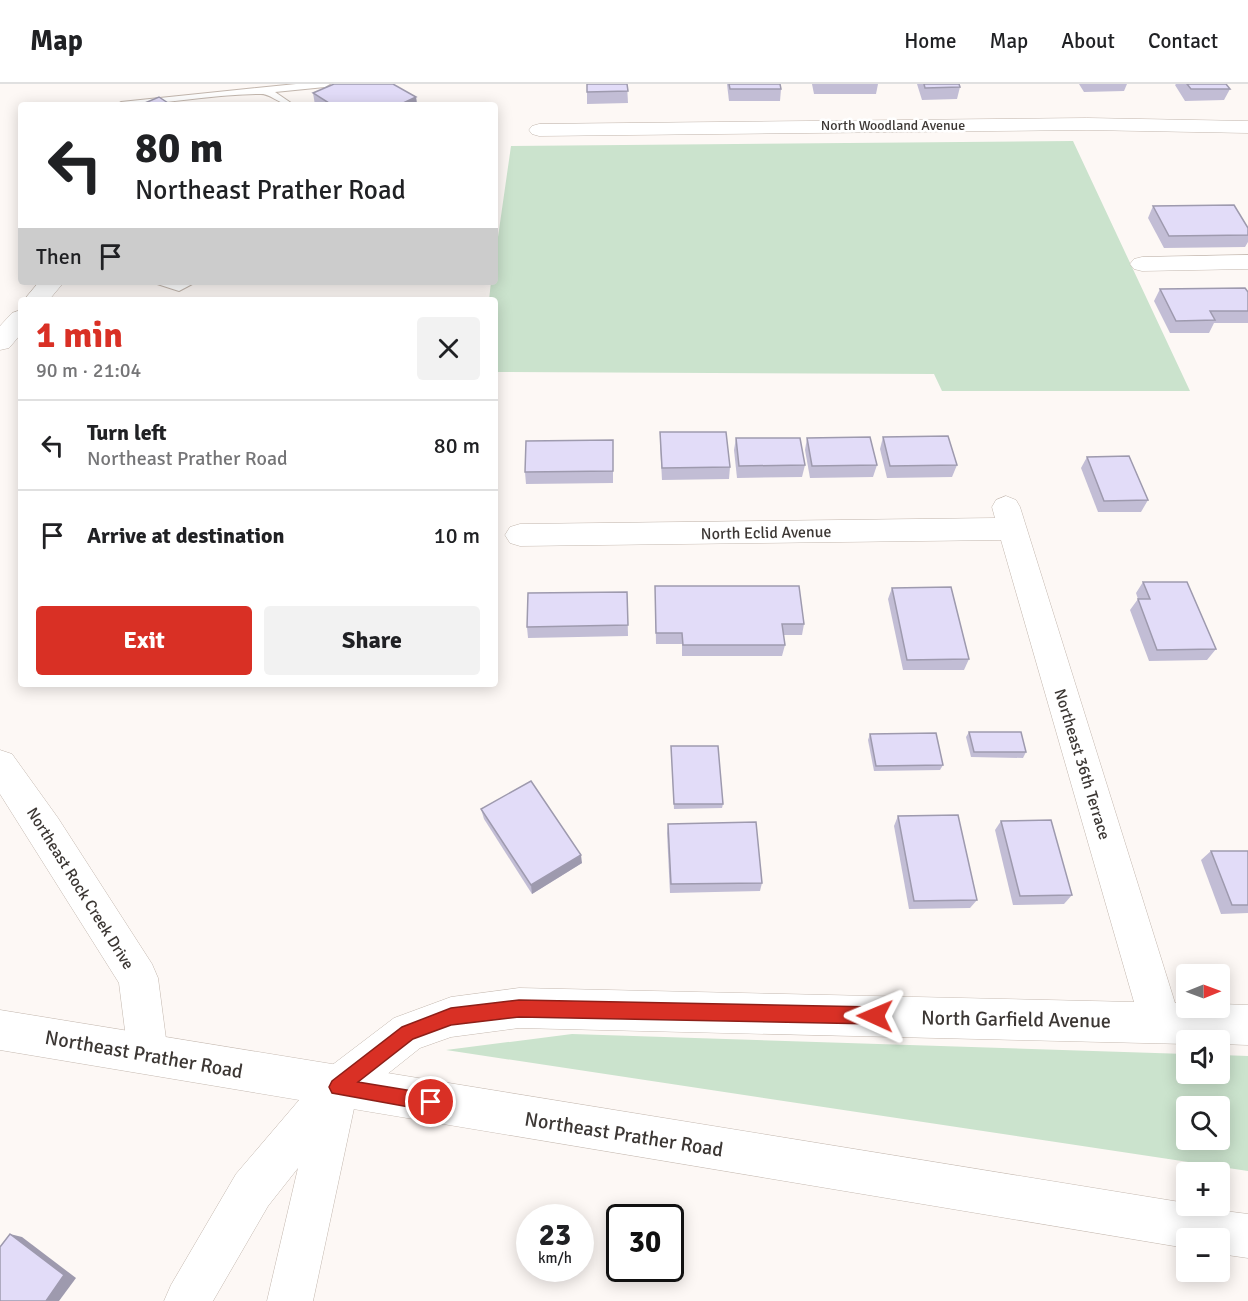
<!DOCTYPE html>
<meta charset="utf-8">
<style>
:root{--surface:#fff;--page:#f2f2f2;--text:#202124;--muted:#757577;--line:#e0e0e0;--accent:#d93025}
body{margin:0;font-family:Signika,sans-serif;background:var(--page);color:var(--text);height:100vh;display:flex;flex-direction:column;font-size:22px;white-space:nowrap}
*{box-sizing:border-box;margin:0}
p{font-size:20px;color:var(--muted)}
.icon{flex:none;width:33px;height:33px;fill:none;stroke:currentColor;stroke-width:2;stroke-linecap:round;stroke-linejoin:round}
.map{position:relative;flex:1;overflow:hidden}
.sheet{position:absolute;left:18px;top:213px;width:480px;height:390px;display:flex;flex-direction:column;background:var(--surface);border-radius:6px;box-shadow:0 3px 15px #0003}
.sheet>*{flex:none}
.banner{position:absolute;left:18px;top:18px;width:480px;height:183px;border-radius:6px;box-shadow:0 3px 15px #0003;background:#fff;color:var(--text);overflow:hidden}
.needle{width:39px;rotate:89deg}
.tools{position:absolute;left:1176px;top:880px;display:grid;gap:12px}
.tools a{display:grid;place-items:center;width:54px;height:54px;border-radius:6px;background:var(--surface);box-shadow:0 3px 15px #0003;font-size:30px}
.speed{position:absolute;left:516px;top:1120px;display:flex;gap:12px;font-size:30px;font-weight:700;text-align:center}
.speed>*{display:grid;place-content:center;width:78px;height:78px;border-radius:50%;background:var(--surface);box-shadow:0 3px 15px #0003;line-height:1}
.speed small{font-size:15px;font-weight:400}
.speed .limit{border:3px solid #111;border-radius:9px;background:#fff;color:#111}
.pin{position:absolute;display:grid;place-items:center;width:51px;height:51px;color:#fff;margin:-26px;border:3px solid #fff;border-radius:50%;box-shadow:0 2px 6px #0007}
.me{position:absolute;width:66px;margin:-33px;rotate:271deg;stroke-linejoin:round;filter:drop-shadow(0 0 4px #0008)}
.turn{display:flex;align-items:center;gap:21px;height:126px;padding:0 18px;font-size:27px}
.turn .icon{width:78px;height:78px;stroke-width:2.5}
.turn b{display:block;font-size:42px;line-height:51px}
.then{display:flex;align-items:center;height:57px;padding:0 18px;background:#0003;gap:12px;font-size:22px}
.round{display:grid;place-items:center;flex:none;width:63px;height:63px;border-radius:6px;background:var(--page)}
.headline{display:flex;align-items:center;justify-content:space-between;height:102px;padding:0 18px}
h1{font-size:36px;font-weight:700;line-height:45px;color:var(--accent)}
.button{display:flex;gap:12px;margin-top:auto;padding:12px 18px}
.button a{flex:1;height:69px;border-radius:6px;background:var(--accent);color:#fff;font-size:24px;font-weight:700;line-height:69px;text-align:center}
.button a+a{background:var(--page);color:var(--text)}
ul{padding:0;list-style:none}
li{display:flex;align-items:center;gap:18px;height:90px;padding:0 18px;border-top:2px solid var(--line)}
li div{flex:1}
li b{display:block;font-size:22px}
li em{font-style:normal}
header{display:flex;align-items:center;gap:36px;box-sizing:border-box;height:84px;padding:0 30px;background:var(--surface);border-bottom:2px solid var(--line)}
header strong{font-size:28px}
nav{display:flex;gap:33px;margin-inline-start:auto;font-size:21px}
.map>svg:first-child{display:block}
.green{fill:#cbe3cd;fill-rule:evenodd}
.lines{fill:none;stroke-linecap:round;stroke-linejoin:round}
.service-casing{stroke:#c3b7ae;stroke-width:2}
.minor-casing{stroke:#c3b7ae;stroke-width:1}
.secondary-casing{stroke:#c3b7ae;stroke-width:1}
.service{fill:#fff;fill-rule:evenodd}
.minor{fill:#fff;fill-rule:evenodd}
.secondary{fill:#fff;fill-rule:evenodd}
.wall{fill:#c2bdd5}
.shaded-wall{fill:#9e9aae}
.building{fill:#e2dcf8;stroke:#9e9aae;stroke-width:1.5}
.route{fill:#d93025;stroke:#8d1f18;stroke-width:1.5}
.labels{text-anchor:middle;stroke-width:5;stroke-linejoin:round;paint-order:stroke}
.far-street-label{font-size:14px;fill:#3c3734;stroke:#fff}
.street-label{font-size:16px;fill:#3c3734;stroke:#fff}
.near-street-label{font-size:20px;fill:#3c3734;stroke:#fff}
</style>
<header>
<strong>Map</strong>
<nav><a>Home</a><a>Map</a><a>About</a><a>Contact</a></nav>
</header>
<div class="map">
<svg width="1248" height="1217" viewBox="0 0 1248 1217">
<rect width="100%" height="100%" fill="#fdf8f5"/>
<g class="green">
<path d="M1073 57 1190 307H942L934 290 495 288V216H489L491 198H495V174L511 62Z"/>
<path d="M572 950 1186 970V990H1220V971L1248 972V1087L446 966ZM1186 1023H1220V1056H1186Z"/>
</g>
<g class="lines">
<g class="service-casing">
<g id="service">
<path d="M296 0H330L325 3 275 8 294 21C278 21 271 9 260 10 212 10 164 21 116 21L121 18Z"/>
<path d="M151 198H196L179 207Z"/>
</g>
</g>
<g class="minor-casing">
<g id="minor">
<path d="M1087 34 1248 37V49L1087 46 539 52 532 50 529 46 532 42 539 40Z"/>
<path d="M1248 171V185L1142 187 1134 185 1130 180 1134 175 1142 173Z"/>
<path d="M39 198H64L49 216H24Z"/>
<path d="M21 226V250L9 264 0 266V242L12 229Z"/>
<path d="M1006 412 1016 416 1020 423 1175 919H1186V924H1220V920L1248 921V961L1220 960V957H1186V960L519 944 451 953 420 964 356 1015 313 1217H267L298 1084 268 1122 213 1217H164L171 1201 236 1090 323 988 394 934 451 913 519 904 1134 918 1001 456 520 462 510 459 505 451 510 443 520 440 995 434 992 423 996 416Z"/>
<path d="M0 666 12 670 58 734 152 880 158 894 168 970 162 984 148 990 134 984 128 970 119 899 0 710Z"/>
</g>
</g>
<g class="secondary-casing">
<path id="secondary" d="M0 926 1186 1119V1122L1248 1130V1174L1220 1170V1155H1186V1164L0 966Z"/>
</g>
<use href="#service" class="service"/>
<use href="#minor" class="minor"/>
<use href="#secondary" class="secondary"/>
</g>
<g class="wall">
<path d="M587 0H627L628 19 587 20Z"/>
<path d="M727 0H780L781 5 780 17H729Z"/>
<path d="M812 0H878L876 10H814Z"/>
<path d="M917 0H959L960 3 957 15 922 16Z"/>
<path d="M1079 0H1127L1124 7 1084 8Z"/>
<path d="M1176 0H1226L1230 5 1224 16 1185 17 1175 1Z"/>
<path d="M313 9 416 13 417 21H315Z"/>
<path d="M1153 122 1248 144V158L1245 163 1164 164 1148 134Z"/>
<path d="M1160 205 1248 208V239H1214L1209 249H1170L1154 217Z"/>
<path d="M660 348 730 383 729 395 662 396 660 360Z"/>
<path d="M883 353 957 381 952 393 887 394 880 365Z"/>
<path d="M736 354 805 381 802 393 737 394 734 366Z"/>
<path d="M807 354 877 381 873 393 810 394 805 366Z"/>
<path d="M613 356V399L526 400 525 388Z"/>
<path d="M1087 373 1148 416 1141 428H1098L1081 384Z"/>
<path d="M1143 498 1216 565 1207 576 1149 577 1130 526 1138 515 1136 509Z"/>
<path d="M655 502 804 540 802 551H783L785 561 782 572H682V560H656Z"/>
<path d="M892 504 969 575 964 586H903L888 515Z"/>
<path d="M627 508 628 552 528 554 527 543Z"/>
<path d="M969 648 1026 668 1023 674 971 673 966 653Z"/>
<path d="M870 650 943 681 940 686 874 687 868 656Z"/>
<path d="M671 662 723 720 722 724 674 725Z"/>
<path d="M481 725 582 779 532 810 484 735Z"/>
<path d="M898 732 977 816 970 824 909 825 894 742Z"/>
<path d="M1001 737 1072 811 1064 820 1013 821 995 746Z"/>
<path d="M668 740 762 799 760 807 670 809 667 749Z"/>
<path d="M1211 767H1248V829L1221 830 1201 776Z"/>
</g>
<g class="shaded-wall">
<path d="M416 13 417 21H399Z"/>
<path d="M581 771 582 779 532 810 531 801Z"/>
<path d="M10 1150 22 1153 76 1194 59 1217H46Z"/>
</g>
<g class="building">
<path d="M334 0H393L416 13 399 21H332L313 9Z"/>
<path d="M587 0H627L628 7 587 8Z"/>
<path d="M729 0H780L781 5H730Z"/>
<path d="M924 0H959L960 3 925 4Z"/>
<path d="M1187 0H1226L1230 5H1191Z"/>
<path d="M159 13 171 21H140Z"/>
<path d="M1234 121 1248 144V151L1169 152 1153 122Z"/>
<path d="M1245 204 1248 208V227H1210L1215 236 1176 237 1160 205Z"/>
<path d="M660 348H726L730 383 662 384Z"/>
<path d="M948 352 957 381 890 382 883 353Z"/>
<path d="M870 353 877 381 812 382 807 354Z"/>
<path d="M736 354H800L805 381 739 382Z"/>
<path d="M613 356V387L525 388 526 357Z"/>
<path d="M1129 372 1148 416 1104 417 1087 373Z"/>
<path d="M1143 498H1187L1216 565 1157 566 1138 515H1150Z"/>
<path d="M655 502H799L804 540H782L785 561H683L682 549H656Z"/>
<path d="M951 503 969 575 907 576 892 504Z"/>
<path d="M627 508 628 541 527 543 528 509Z"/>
<path d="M969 648H1021L1026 668H974Z"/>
<path d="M936 649 943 681 876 682 870 650Z"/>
<path d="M671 662H718L723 720H674Z"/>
<path d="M531 697 581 771 531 801 481 725Z"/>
<path d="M958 731 977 816 914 817 898 732Z"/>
<path d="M1051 736 1072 811 1020 812 1001 737Z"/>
<path d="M756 738 762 799 671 800 668 740Z"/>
<path d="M1211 767H1248V821H1232Z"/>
<path d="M10 1150 64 1191 46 1217H0V1163Z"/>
</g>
<path class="route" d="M519 916 875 923 881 926 883 932 881 938 875 940 519 933 451 941 413 955 358 998 431 1010 437 1012 440 1018 437 1024 431 1027 332 1009 329 1003 332 997 402 943 451 924Z"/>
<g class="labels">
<g class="far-street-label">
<text x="893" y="46">North Woodland Avenue</text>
</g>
<g class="street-label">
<text transform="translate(766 448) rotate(-1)" y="6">North Eclid Avenue</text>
<text transform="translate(1083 680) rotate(73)" y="6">Northeast 36th Terrace</text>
<text transform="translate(81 804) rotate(58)" y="6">Northeast Rock Creek Drive</text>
</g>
<g class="near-street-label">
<text transform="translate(1016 935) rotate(1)" y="7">North Garfield Avenue</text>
<text transform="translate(144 970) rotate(10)" y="7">Northeast Prather Road</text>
<text transform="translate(624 1050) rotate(9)" y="7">Northeast Prather Road</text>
</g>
</g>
</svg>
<div class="tools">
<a><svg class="needle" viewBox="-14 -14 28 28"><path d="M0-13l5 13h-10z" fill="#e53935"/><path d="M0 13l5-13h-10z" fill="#757577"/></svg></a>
<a><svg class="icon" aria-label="sound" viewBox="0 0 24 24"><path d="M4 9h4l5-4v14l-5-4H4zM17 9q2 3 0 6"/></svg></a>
<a><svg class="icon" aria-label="search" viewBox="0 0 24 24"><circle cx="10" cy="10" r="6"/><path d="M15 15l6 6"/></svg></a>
<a>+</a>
<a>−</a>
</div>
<div class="speed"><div>23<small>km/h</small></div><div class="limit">30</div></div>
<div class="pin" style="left:431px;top:1018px;background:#d93025"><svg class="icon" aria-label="arrive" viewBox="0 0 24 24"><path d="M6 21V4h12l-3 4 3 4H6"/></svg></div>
<svg class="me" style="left:875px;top:932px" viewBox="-20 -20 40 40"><path d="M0-17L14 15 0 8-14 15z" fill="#d93025" stroke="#fff" stroke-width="4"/></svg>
<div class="banner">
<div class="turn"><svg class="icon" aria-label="left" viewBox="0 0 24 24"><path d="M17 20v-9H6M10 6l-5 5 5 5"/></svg><div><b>80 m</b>Northeast Prather Road</div></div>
<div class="then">Then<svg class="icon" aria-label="arrive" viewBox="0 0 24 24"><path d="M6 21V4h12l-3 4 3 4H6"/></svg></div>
</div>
<section class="sheet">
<div class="headline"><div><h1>1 min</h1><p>90 m · 21:04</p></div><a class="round"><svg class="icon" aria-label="close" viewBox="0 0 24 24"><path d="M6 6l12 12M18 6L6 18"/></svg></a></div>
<ul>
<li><svg class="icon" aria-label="left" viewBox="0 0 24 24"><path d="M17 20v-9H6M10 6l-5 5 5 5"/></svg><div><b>Turn left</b><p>Northeast Prather Road</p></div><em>80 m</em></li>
<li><svg class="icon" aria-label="arrive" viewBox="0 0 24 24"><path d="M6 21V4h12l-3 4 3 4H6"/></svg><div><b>Arrive at destination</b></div><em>10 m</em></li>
</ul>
<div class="button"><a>Exit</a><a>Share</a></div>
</section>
</div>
